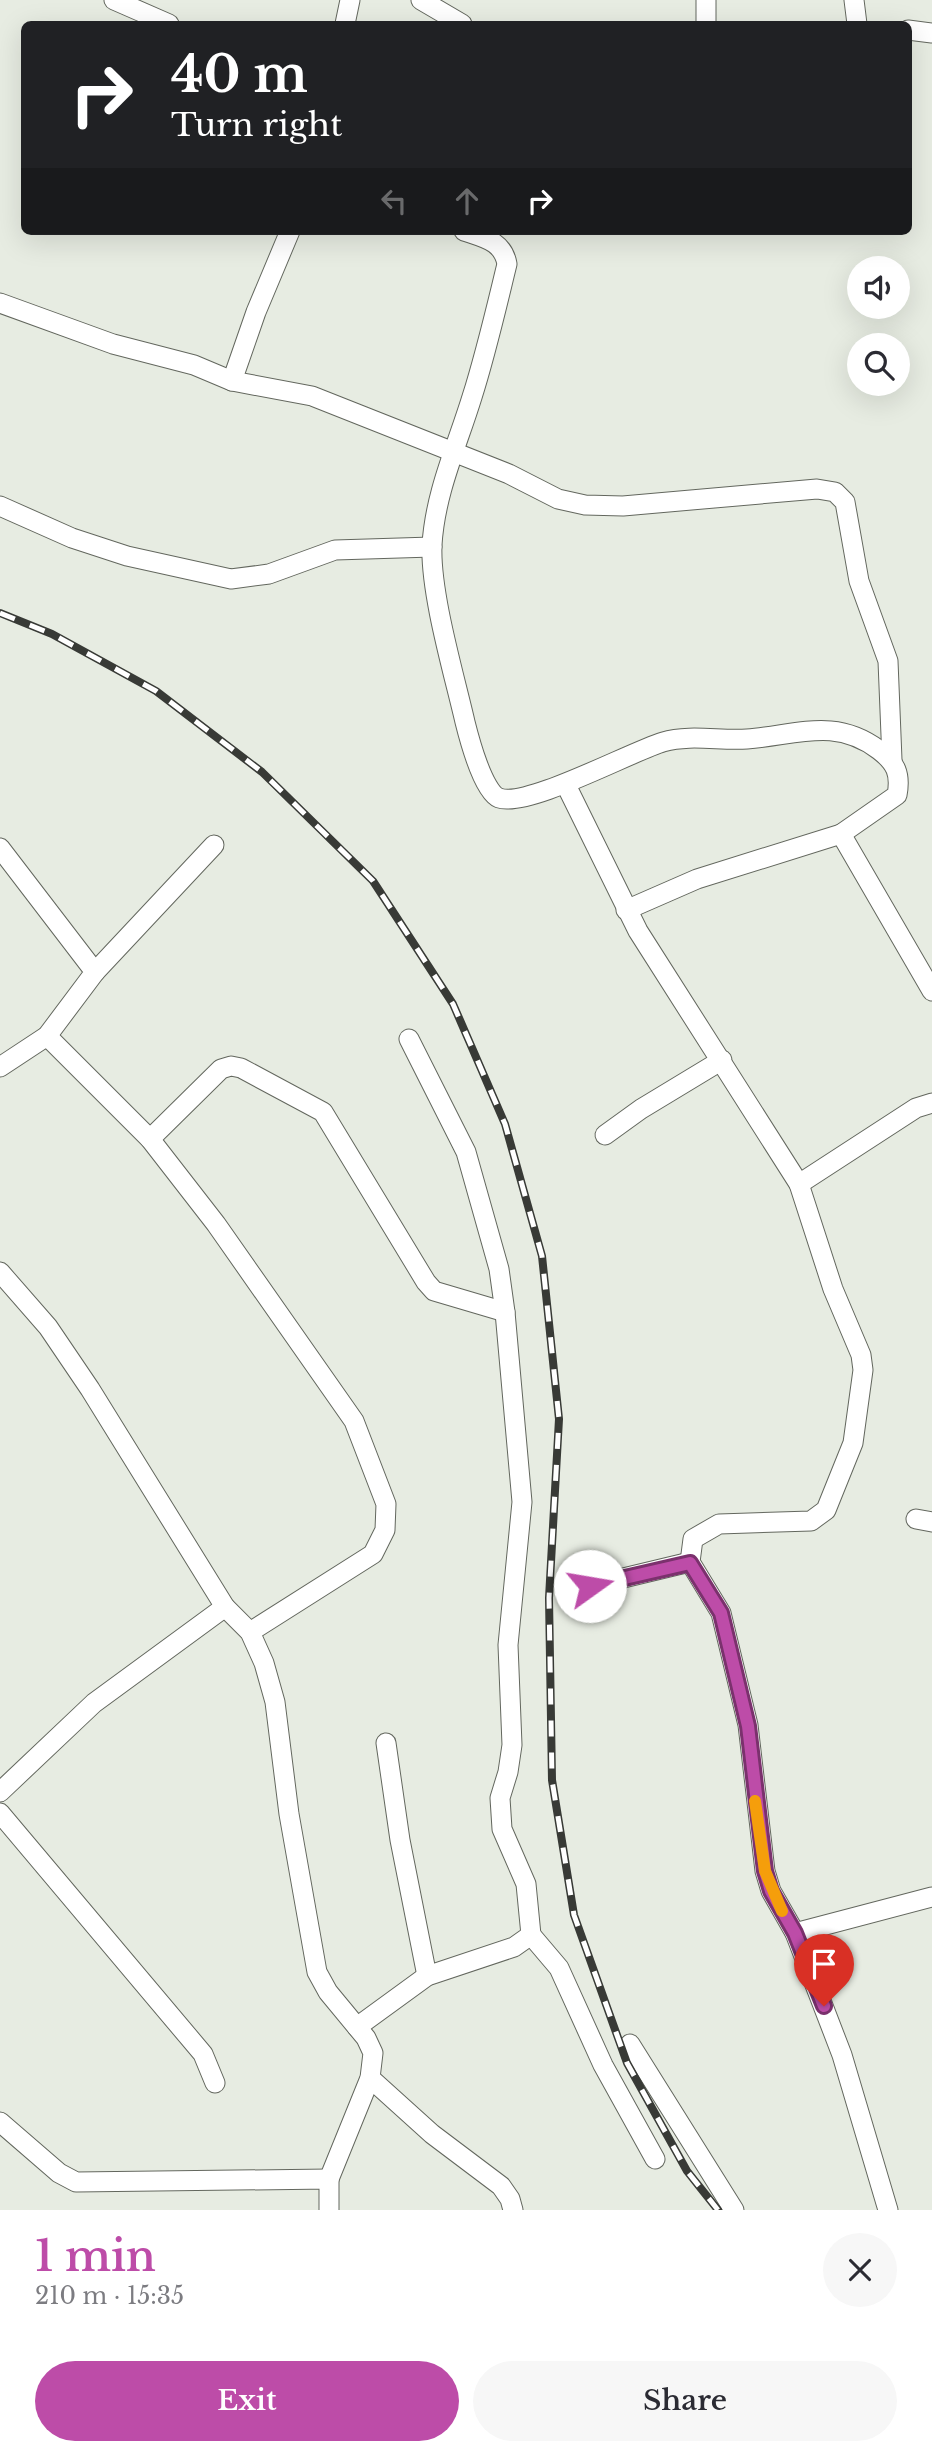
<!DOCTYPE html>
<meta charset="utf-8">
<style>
:root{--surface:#fff;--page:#f7f7f7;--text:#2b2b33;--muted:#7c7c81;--accent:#bd4ca8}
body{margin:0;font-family:"Libre Baskerville",serif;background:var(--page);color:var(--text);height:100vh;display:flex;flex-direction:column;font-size:26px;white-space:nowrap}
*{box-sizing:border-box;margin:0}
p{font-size:23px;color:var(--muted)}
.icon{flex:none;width:38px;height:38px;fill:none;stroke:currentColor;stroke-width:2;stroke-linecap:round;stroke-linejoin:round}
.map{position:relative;height:2210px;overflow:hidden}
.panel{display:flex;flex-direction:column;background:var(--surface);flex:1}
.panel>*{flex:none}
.guide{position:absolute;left:21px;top:21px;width:891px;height:214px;border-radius:10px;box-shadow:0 7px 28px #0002;background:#202124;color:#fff;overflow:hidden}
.fabs{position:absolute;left:847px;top:256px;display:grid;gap:14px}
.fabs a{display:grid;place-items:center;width:63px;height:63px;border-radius:50%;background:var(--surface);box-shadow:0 7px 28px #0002;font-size:35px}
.pin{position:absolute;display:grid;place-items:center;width:60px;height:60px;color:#fff;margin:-72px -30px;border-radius:50% 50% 50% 0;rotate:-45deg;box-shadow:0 0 7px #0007}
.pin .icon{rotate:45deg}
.me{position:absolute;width:77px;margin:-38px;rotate:77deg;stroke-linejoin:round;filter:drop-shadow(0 0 5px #0008)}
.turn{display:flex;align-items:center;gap:24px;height:147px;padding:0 35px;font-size:32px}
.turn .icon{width:91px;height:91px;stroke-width:2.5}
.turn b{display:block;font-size:49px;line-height:60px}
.lanes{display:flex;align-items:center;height:66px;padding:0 35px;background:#0003;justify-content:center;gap:35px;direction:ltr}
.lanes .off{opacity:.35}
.round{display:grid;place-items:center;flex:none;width:74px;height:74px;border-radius:37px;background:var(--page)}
.overview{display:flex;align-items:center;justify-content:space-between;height:119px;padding:0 35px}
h1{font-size:42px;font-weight:600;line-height:52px;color:var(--accent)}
.cta{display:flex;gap:14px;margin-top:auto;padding:14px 35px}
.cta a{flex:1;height:80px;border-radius:42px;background:var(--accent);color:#fff;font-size:28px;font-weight:600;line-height:80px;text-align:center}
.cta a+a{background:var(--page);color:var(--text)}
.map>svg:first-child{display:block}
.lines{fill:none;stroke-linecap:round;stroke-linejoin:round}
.minor-casing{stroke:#63675e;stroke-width:21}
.minor{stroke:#fff;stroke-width:19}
.rail-casing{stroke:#383a36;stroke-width:8}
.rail{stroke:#fff;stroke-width:5;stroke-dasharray:16;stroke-linecap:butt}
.route-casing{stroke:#7b316d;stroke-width:18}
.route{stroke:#bd4ca8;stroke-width:12}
.slow{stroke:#f59e0b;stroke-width:12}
</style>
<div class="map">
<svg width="932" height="2210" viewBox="0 0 932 2210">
<rect width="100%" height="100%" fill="#e7ece2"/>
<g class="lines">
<g class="minor-casing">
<g id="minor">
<path d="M114 0 169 24"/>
<path d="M421 0 462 24"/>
<path d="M854 0 857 24"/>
<path d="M345 24 350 0"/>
<path d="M706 24V0"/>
<path d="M908 30 932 33"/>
<path d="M464 231C484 238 503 241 507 264 496 309 486 353 472 397 457 446 435 493 432 545 430 593 454 674 465 722 469 738 483 792 499 798 527 808 630 752 663 742 690 734 720 741 747 739 798 735 835 717 879 750 896 763 901 774 897 795L841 834 697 879 626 910"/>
<path d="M0 303 113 344 194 365 232 381 312 396 509 474 558 499 585 505 623 506 817 489 835 492 845 502 859 581 888 661 892 760"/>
<path d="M232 381 256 312 290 231"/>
<path d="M0 506 72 538 127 556 231 579 269 574 335 550 432 547"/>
<path d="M566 785 638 931 799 1184 833 1289 861 1355 863 1370 853 1443 826 1510 811 1521 719 1524 693 1539 690 1562 721 1613 748 1725 765 1871 771 1891 795 1933 842 2055 888 2210"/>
<path d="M841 834 932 991"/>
<path d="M0 848 95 972 47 1036 0 1067"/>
<path d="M95 972 214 845"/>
<path d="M47 1036 150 1139 216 1224 354 1421 386 1504 385 1530 373 1554 250 1632"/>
<path d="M605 1135 641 1109 722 1060"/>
<path d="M150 1139 221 1069 231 1066 241 1068 323 1112 426 1282 434 1291 505 1312"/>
<path d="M799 1184 916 1108 932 1103"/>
<path d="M0 1272 48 1327 90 1389 225 1607 250 1632 264 1663 275 1702 289 1814 317 1972 328 1992 366 2038 373 2053 370 2078 329 2179"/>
<path d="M916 1519 932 1522"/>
<path d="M590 1586 690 1562"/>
<path d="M386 1743 400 1840 427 1976"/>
<path d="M0 1792 94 1703 225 1607"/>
<path d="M0 1813 203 2054 215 2083"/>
<path d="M795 1933 932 1897"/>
<path d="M531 1935 559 1968 603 2065 655 2159"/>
<path d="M357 2027 427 1976 514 1947 531 1935 526 1884 502 1829 500 1798 508 1772 512 1745 508 1645 522 1502 505 1312 499 1269 466 1152 409 1039"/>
<path d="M630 2044 734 2210"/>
<path d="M370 2078 432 2134 501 2186 510 2199 513 2210"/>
<path d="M0 2122 59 2173 76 2182 329 2179V2210"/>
</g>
</g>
<use href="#minor" class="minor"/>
<g class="rail-casing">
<path id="rail" d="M0 613 52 634 156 691 262 772 373 881 453 1004 505 1124 542 1256 559 1419 549 1598 552 1780 574 1915 627 2063 687 2171 718 2210"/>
</g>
<use href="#rail" class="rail"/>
</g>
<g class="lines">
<g class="route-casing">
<path id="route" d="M590 1586 690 1563 721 1613 748 1726 765 1871 771 1891 795 1933 824 2006"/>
</g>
<use href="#route" class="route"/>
<path class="slow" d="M755 1801 765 1871 782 1911"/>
</g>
</svg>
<div class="fabs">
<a><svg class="icon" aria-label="sound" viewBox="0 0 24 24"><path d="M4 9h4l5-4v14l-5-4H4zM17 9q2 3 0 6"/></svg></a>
<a><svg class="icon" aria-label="search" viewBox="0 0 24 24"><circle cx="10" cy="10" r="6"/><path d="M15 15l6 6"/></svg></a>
</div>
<div class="pin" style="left:824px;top:2006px;background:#d93025"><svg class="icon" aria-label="arrive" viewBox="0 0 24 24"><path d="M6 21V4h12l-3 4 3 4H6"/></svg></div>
<svg class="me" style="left:590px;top:1586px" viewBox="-20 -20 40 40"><circle r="19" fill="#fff"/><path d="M0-13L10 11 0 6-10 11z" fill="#bd4ca8"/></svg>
<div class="guide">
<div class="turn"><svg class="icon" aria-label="right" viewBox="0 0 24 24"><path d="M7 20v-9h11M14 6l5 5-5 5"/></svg><div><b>40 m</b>Turn right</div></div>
<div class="lanes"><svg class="icon off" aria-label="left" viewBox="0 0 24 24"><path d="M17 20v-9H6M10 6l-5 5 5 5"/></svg><svg class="icon off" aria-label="ahead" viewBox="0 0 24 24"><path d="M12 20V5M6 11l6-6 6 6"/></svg><svg class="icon" aria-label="right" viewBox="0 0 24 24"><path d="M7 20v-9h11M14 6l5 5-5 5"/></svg></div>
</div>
</div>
<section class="panel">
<div class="overview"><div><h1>1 min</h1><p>210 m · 15:35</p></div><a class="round"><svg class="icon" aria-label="close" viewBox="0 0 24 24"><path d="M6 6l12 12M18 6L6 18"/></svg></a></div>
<div class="cta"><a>Exit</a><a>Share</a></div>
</section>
